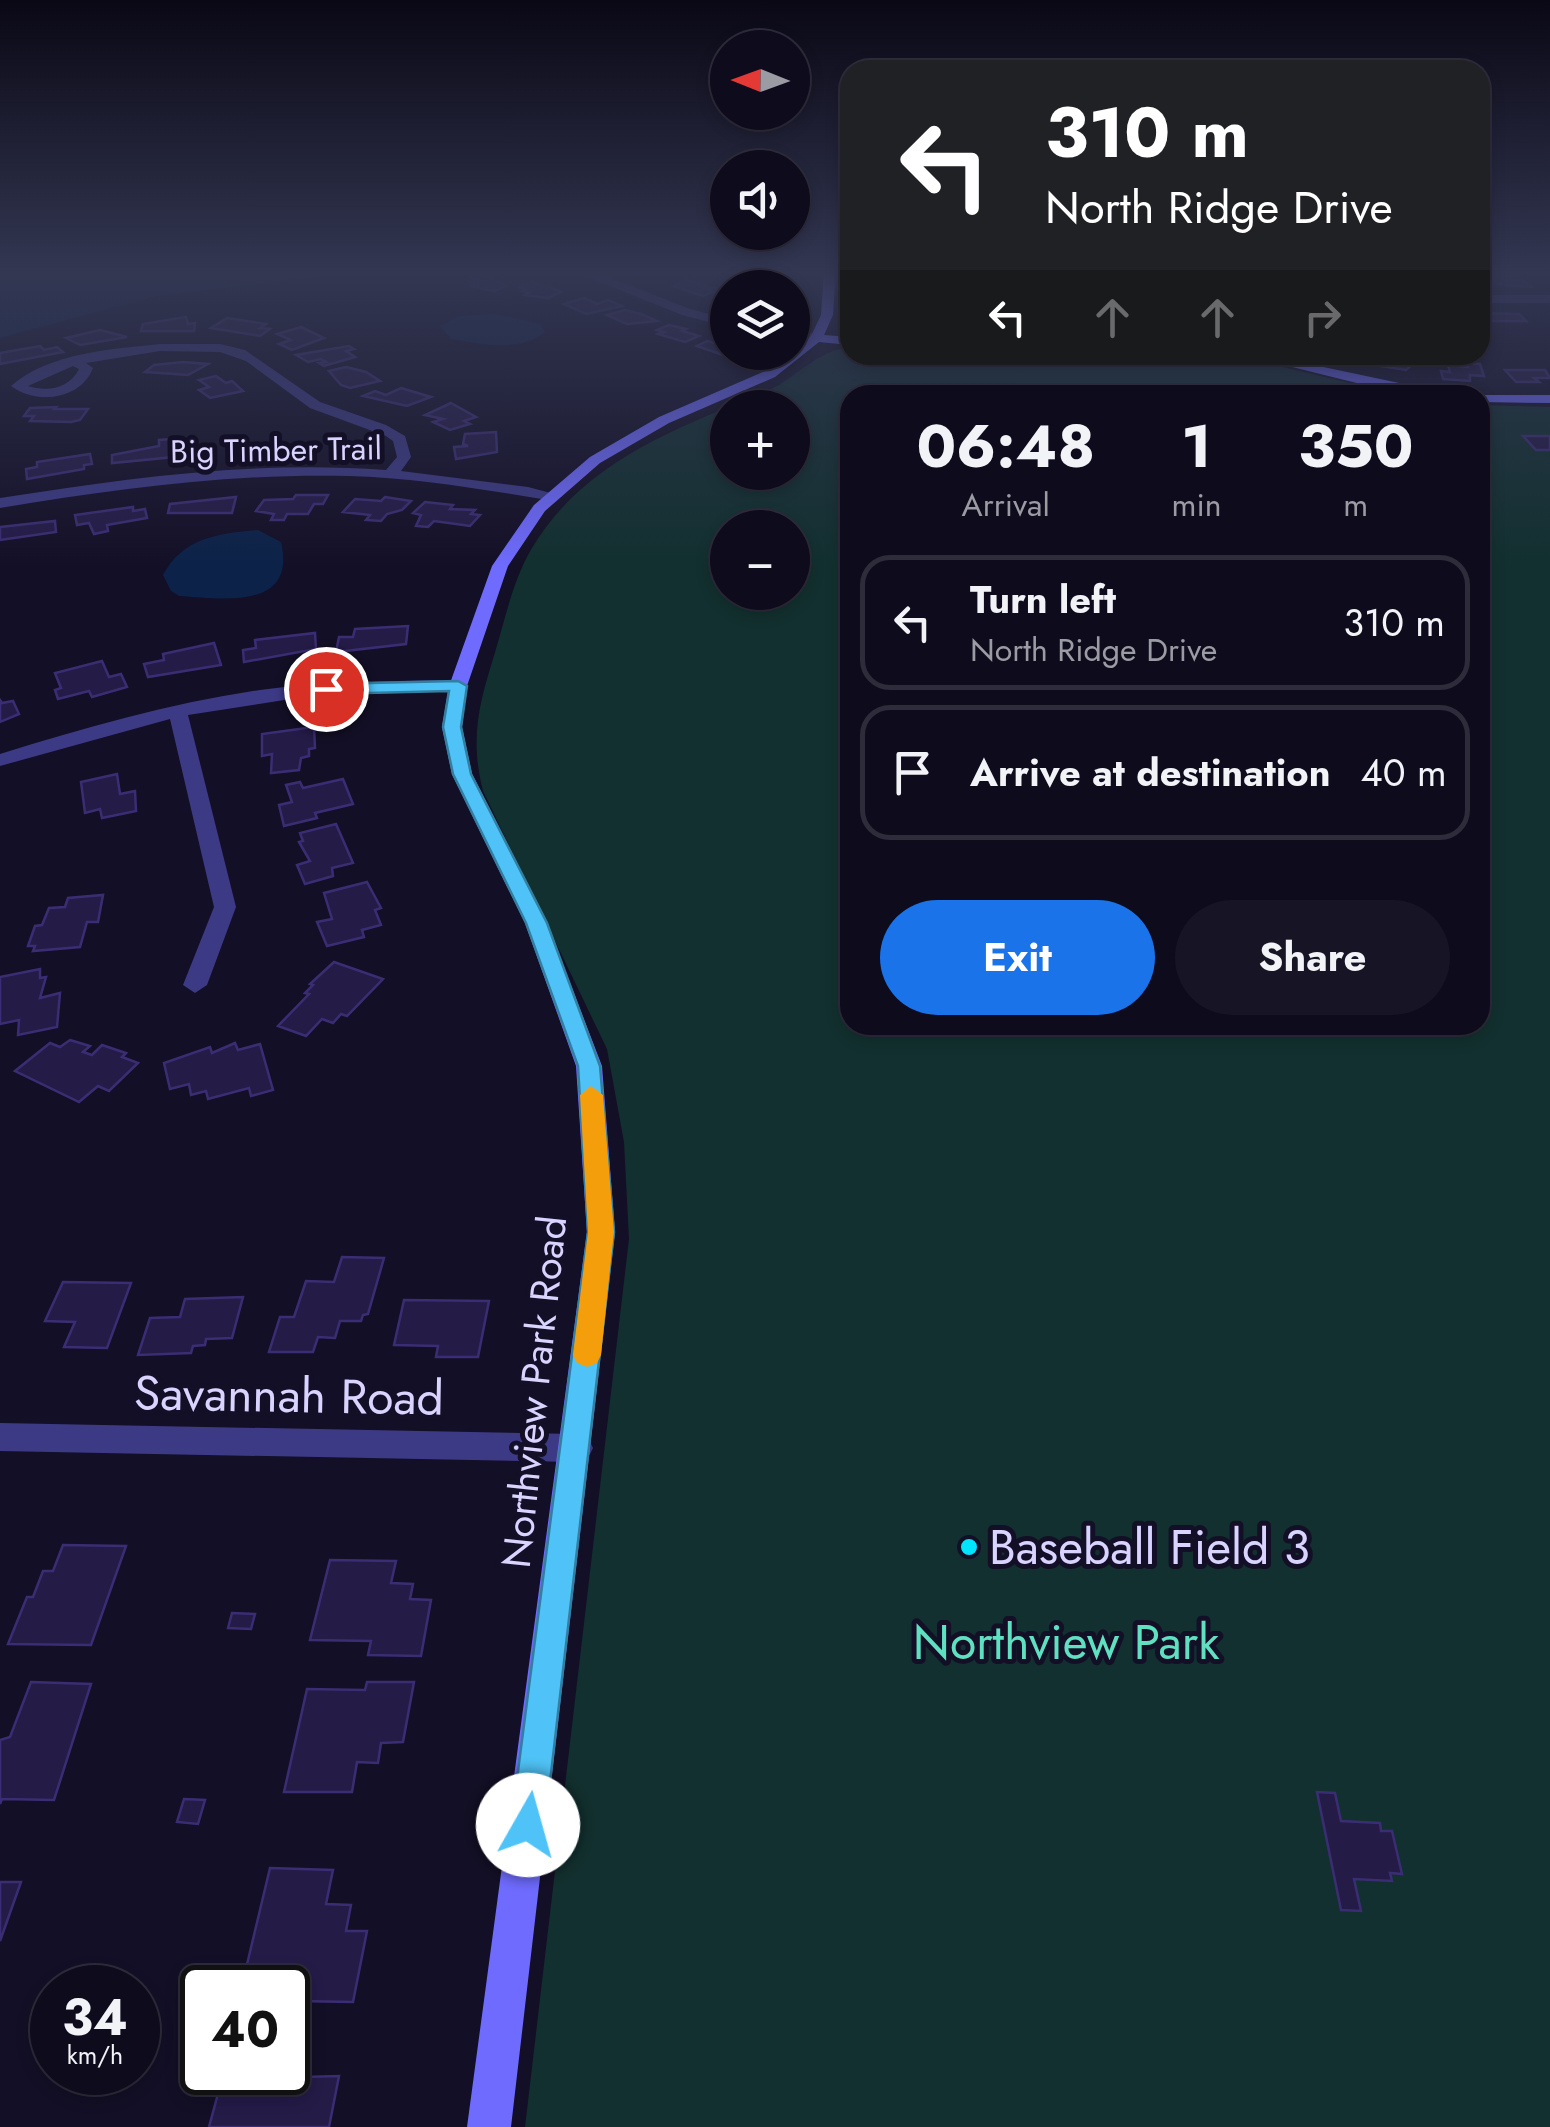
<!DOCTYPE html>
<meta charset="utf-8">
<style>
:root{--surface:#0e0b1c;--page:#171425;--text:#f1f3f6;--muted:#9b9ba3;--line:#2e2b3b;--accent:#1a73e8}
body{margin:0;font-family:Jost,sans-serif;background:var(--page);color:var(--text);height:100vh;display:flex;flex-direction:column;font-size:38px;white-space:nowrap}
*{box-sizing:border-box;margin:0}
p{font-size:32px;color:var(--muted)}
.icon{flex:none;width:55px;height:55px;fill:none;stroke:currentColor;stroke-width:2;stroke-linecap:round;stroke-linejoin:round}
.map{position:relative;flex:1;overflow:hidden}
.drawer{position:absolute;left:840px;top:385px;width:650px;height:650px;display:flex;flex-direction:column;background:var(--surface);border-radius:30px;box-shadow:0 5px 15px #0003,0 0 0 2px var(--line)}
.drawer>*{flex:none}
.top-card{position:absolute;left:840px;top:60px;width:650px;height:305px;border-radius:30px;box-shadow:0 5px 15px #0003,0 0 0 2px var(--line);background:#202124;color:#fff;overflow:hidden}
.needle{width:65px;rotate:271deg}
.fabs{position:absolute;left:710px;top:30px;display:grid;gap:20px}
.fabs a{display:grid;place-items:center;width:100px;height:100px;border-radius:50%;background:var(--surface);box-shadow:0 5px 15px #0003,0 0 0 2px var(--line);font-size:50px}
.speed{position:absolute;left:30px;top:1965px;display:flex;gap:20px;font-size:50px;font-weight:700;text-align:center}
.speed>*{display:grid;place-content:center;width:130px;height:130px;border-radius:50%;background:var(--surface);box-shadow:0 5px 15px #0003,0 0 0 2px var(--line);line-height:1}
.speed small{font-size:25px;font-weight:400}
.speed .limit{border:5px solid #111;border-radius:15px;background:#fff;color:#111}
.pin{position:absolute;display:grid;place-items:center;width:85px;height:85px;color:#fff;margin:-42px;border:5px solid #fff;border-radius:50%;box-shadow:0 2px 10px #0007}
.me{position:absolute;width:110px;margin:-55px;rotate:7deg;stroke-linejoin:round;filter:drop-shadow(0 0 8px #0008)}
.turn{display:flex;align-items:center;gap:35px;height:210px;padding:0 40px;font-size:45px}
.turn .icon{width:130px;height:130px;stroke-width:2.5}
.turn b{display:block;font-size:70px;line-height:85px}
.lanes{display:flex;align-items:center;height:95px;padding:0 40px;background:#0003;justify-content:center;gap:50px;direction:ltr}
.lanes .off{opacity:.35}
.eta{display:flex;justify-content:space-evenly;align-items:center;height:170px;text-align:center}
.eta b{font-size:60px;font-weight:700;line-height:70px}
.primary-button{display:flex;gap:20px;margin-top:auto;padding:20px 40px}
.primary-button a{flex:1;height:115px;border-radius:60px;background:var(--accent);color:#fff;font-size:40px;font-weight:700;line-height:115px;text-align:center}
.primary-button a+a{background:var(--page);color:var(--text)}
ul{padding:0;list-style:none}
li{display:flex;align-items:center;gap:30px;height:135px;margin:0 20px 15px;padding:0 20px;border:5px solid var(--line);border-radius:30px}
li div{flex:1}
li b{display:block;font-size:38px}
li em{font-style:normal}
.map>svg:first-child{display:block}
.green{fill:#12302f;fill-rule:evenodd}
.water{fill:#0c2248}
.building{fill:#241b47;stroke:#3b2d73;stroke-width:2.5}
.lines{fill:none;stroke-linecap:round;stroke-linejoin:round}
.street{fill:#3d3a85;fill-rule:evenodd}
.secondary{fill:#6f6bff;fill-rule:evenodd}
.route{fill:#4fc3f7;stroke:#337fa1;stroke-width:2.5}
.slow{fill:#f59e0b}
.poi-dot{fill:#00e5ff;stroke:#130f26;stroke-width:4}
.labels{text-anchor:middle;stroke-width:10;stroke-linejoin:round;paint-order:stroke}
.far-street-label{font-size:32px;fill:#d9d4ff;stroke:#130f26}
.street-label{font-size:40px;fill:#d9d4ff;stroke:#130f26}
.near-street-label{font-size:48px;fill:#d9d4ff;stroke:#130f26}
.near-poi-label{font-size:48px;fill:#d9d4ff;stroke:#130f26;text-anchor:start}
.near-park-label{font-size:48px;fill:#5fe0c0;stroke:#130f26}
</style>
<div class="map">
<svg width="1550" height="2127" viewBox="0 0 1550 2127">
<rect width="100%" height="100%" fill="#130f26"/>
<path class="green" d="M850 348V355H1214L1274 365 1400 395H850V1025H1480V405L1550 407V2127H525L629 1239 624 1142 607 1049 483 791C469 736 480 701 496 649 506 615 514 578 532 548 583 462 677 428 763 393 793 381 819 348 850 348ZM728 408H792V472H728ZM728 528H792V592H728Z"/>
<g class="water">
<path d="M0 270H341L302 279 155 296 0 338Z"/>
<path d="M496 314 540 324 545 332C519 353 482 344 451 339L440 326 460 316Z"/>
<path d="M258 530 281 542C297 610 224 599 179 596L171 591 163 575C183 537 220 533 258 530Z"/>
</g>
<g class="building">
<path d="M486 270 488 277 507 286 494 291 470 286 476 285 470 282 479 280 471 278 470 271Z"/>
<path d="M1494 279H1520L1533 287 1501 285 1488 280Z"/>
<path d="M686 280 714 288 708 290 713 292 703 296 673 286Z"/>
<path d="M531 282 547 286 561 292 548 298 525 295 529 293 522 291 527 289 519 287Z"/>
<path d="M584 298 597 304 608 300 622 306 586 314 564 304Z"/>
<path d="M625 310 641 314 657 321 627 324 607 315Z"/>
<path d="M1480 313 1519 314 1526 321H1481Z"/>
<path d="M186 317 188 324 195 323 194 331H141L143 324Z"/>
<path d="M227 318 266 324 260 328 270 329 260 336 211 328Z"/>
<path d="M669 325 686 329 682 331 699 336 685 342 658 334 664 332 657 330Z"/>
<path d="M301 327 324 338 292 350 279 344 291 340 277 334Z"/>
<path d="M100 330 127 337 80 345 66 338Z"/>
<path d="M707 341 722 345 728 342V352H732L726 356 697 346Z"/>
<path d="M40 346 44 350 57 347 63 352 0 364V353Z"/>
<path d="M349 346 354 349 346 351 355 357 324 366 319 363 326 362 321 359 308 362 296 355Z"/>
<path d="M1391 358 1414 363 1406 370 1374 365Z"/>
<path d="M183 362 208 364 188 375 145 372 154 365Z"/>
<path d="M1467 363 1480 364 1484 376 1470 375V381L1443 379 1441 371 1450 372 1448 365 1468 367Z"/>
<path d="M346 367 366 372 380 381 350 388 341 385 329 371Z"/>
<path d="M1505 370H1545L1550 378H1534L1539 382H1516Z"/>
<path d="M216 376 226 383 232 381 243 391 210 398 199 390 209 387 199 380Z"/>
<path d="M401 388 431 397 407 406 363 396 375 391 386 395Z"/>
<path d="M451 403 476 417 464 421 470 424 450 430 433 422 443 419 425 415Z"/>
<path d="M56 407 54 409H88L80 420 71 422 30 421 34 416H24L30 408Z"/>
<path d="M496 432 497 452 456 459 454 447 468 446 463 444 465 434Z"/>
<path d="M1523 436H1550V450H1536Z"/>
<path d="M173 439 174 457 112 463V455L159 446V440Z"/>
<path d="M90 454 92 464 84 465V469L27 479 26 469 37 467V462Z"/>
<path d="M296 495H328L323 504H314L308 514H287L284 520H271L274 514 256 511 264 500 293 499Z"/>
<path d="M236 497 232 513H168L170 504Z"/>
<path d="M385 497 411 501 402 510 387 514 381 521 366 520 370 515 343 512 355 499 381 501Z"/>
<path d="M425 502 453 505 450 509 475 510 471 514 480 515 470 526 434 521 428 527 416 526 421 515 413 513Z"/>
<path d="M133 507V511L145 509 147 518 107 525 108 531 94 534 89 523 77 525 75 515Z"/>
<path d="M55 521 56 532 0 540V527Z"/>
<path d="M408 626 406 644 336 652 339 637H353L355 629Z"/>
<path d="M315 633 316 649 244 662 243 650 256 648 255 640Z"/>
<path d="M214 643 221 665 148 677 144 664 164 660 163 654Z"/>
<path d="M102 661 109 677 121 674 127 687 92 697 89 691 58 699 55 690 61 688 55 673Z"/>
<path d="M0 700 2 703 13 701 19 714 0 722Z"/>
<path d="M314 727 315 748 309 749V756L301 758 299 770 271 773 272 754 262 756V734Z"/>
<path d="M117 774 120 794 135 791 136 811 102 818 100 809 85 813 81 782Z"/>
<path d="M343 779 353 804 315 813 317 818 284 826 279 805 292 802 286 785 300 782 303 788Z"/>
<path d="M336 824 353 863 332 868 333 876 305 884 297 865 310 861 299 842 303 841 300 833Z"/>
<path d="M367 882 381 908 375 910 381 925 362 930 364 937 327 946 317 922 332 919 324 893Z"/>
<path d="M103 895 98 922H87L80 947 33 951 35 946H28L35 926 42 925 49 908 65 907 68 898Z"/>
<path d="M334 962 383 979 347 1016 341 1014 333 1023 322 1019 306 1036 278 1026 309 994 305 993 313 985 310 984Z"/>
<path d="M40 969V978L46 977 40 998 60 993 57 1027 18 1035 19 1020 0 1024V977Z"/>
<path d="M70 1040 90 1046 83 1052 92 1055 102 1045 126 1053 122 1057 138 1063 109 1091 98 1086 79 1102 15 1071 50 1043 60 1047Z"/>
<path d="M235 1043 238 1050 260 1044 273 1090 251 1096 249 1088 208 1099 206 1091 191 1095 189 1084 170 1089 164 1063 210 1047 212 1053Z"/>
<path d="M342 1257 384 1258 368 1314 363 1315 361 1321H340L335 1338 318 1337 313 1352H269L280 1317H294L306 1281 334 1282Z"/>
<path d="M63 1282 131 1283 107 1348 64 1347 75 1322 45 1321Z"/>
<path d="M243 1297 232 1338 206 1339 205 1345 193 1346 191 1353 138 1355 150 1318 180 1317 185 1299Z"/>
<path d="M404 1300 489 1301 478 1357H436L438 1346 394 1345Z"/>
<path d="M63 1545 126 1546 91 1645 8 1644 27 1597H33L43 1571H53Z"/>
<path d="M330 1560 396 1561 391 1583 413 1584 410 1599 431 1600 421 1656 368 1655 371 1641 310 1640Z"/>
<path d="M232 1613 255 1614 251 1629 228 1628Z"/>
<path d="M31 1682 91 1684 54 1800 2 1799 0 1804V1740L10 1737Z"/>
<path d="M367 1682H414L403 1742 381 1743 378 1763 357 1762 352 1792H284L307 1689 365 1690Z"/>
<path d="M1317 1792 1335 1793 1341 1821 1380 1823 1381 1831H1392L1402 1874 1390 1873 1392 1881 1354 1879 1361 1911 1341 1910Z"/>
<path d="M184 1799 205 1800 198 1824 177 1822Z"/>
<path d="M270 1868 333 1870 326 1904 351 1905 346 1931H367L353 2002 297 2001 301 1979 244 1977Z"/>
<path d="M0 1882H21L0 1941Z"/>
<path d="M339 2076 329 2127H209L222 2079Z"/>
</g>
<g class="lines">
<g class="street">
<path d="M517 270H590L690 309 728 319V327L682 315 578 273Z"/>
<rect x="1480" y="295" width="70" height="8"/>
<path d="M792 330 820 335 822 338 816 342 792 338Z"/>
<path d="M160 344H220L245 350 320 402 386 425 405 436 411 457 401 471 528 487 562 496 554 501C486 490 418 478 349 476 232 473 116 489 0 508V498C127 478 257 460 386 470L397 457 393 441 386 436 310 408 246 361 220 352 160 351 86 363 93 368C81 400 36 405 11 386 48 353 112 349 160 344ZM73 366 79 369C69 389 47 392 28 386Z"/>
<path d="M458 680 467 686 465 690 310 696 188 715 236 907 207 985 195 993 183 985 214 907 170 719 0 766V754C85 728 171 703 260 690 325 681 392 681 458 680Z"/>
<path d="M0 1423 577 1434 588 1438 593 1448 588 1458 577 1462 0 1451Z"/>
</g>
<g class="secondary">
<path d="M824 270H836L833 315 824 335 850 337V345L819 342 775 377 669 423 600 463 545 511 508 566 467 686 462 727 472 774 547 923 602 1066 615 1232 511 2127H467L587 1232 576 1066 525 923 452 774 442 727 449 686 492 566 534 505 590 457 659 417 765 371 793 353 811 336 821 315Z"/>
<path d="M1244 355H1267L1456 395 1389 391Z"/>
<path d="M1476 395H1550V403L1480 402V395Z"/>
</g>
</g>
<linearGradient id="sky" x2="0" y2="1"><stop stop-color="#0a0815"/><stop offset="0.48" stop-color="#333752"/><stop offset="1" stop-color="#333752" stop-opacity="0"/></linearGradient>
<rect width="1550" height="568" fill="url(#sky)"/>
<path class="route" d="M458 681 467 686 461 727 471 774 547 923 600 1066 614 1232 545 1825 540 1837 528 1842 516 1837 511 1825 588 1232 578 1066 526 923 453 774 443 727 449 691 326 694 318 689 326 684Z"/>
<path class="slow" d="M591 1086 603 1095 614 1232 601 1355 597 1363 587 1367 577 1363 573 1355 588 1232 580 1095Z"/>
<circle class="poi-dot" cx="969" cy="1547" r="10"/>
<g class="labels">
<g class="far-street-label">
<text transform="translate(276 450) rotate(-1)" y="11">Big Timber Trail</text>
</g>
<g class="street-label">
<text transform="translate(534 1392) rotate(-84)" y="14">Northview Park Road</text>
</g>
<g class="near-street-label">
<text transform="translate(289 1395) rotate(1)" y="17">Savannah Road</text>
</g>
<g class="near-poi-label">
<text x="989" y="1564">Baseball Field 3</text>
</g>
<g class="near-park-label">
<text x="1066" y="1659">Northview Park</text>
</g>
</g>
</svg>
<div class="fabs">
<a><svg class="needle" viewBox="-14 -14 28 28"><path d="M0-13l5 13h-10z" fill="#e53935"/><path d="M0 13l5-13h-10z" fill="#9b9ba3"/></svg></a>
<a><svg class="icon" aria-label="sound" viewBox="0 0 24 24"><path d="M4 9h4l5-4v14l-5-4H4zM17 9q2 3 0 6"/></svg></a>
<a><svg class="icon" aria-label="layers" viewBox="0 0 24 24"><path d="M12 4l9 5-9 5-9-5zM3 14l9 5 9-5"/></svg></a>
<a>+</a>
<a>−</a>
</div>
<div class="speed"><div>34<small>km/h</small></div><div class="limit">40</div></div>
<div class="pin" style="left:326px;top:689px;background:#d93025"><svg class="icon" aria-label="arrive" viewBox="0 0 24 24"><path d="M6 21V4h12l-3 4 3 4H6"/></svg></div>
<svg class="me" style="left:528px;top:1825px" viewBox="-20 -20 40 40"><circle r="19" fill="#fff"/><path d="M0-13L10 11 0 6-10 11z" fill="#4fc3f7"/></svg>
<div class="top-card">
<div class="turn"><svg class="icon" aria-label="left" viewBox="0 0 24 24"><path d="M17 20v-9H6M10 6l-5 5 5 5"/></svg><div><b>310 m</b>North Ridge Drive</div></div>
<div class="lanes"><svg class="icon" aria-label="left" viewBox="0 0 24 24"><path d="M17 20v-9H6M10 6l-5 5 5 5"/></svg><svg class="icon off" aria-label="ahead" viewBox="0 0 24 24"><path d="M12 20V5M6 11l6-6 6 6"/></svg><svg class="icon off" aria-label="ahead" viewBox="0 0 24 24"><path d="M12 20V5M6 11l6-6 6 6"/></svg><svg class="icon off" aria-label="right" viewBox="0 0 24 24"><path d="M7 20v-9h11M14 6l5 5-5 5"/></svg></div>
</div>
<section class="drawer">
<div class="eta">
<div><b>06:48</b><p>Arrival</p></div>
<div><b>1</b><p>min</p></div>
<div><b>350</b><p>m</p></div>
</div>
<ul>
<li><svg class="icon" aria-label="left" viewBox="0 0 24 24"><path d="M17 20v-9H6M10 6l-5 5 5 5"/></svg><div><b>Turn left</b><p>North Ridge Drive</p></div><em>310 m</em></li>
<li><svg class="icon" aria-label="arrive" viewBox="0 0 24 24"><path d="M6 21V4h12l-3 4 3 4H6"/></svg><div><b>Arrive at destination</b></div><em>40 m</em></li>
</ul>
<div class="primary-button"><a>Exit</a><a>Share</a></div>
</section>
</div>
